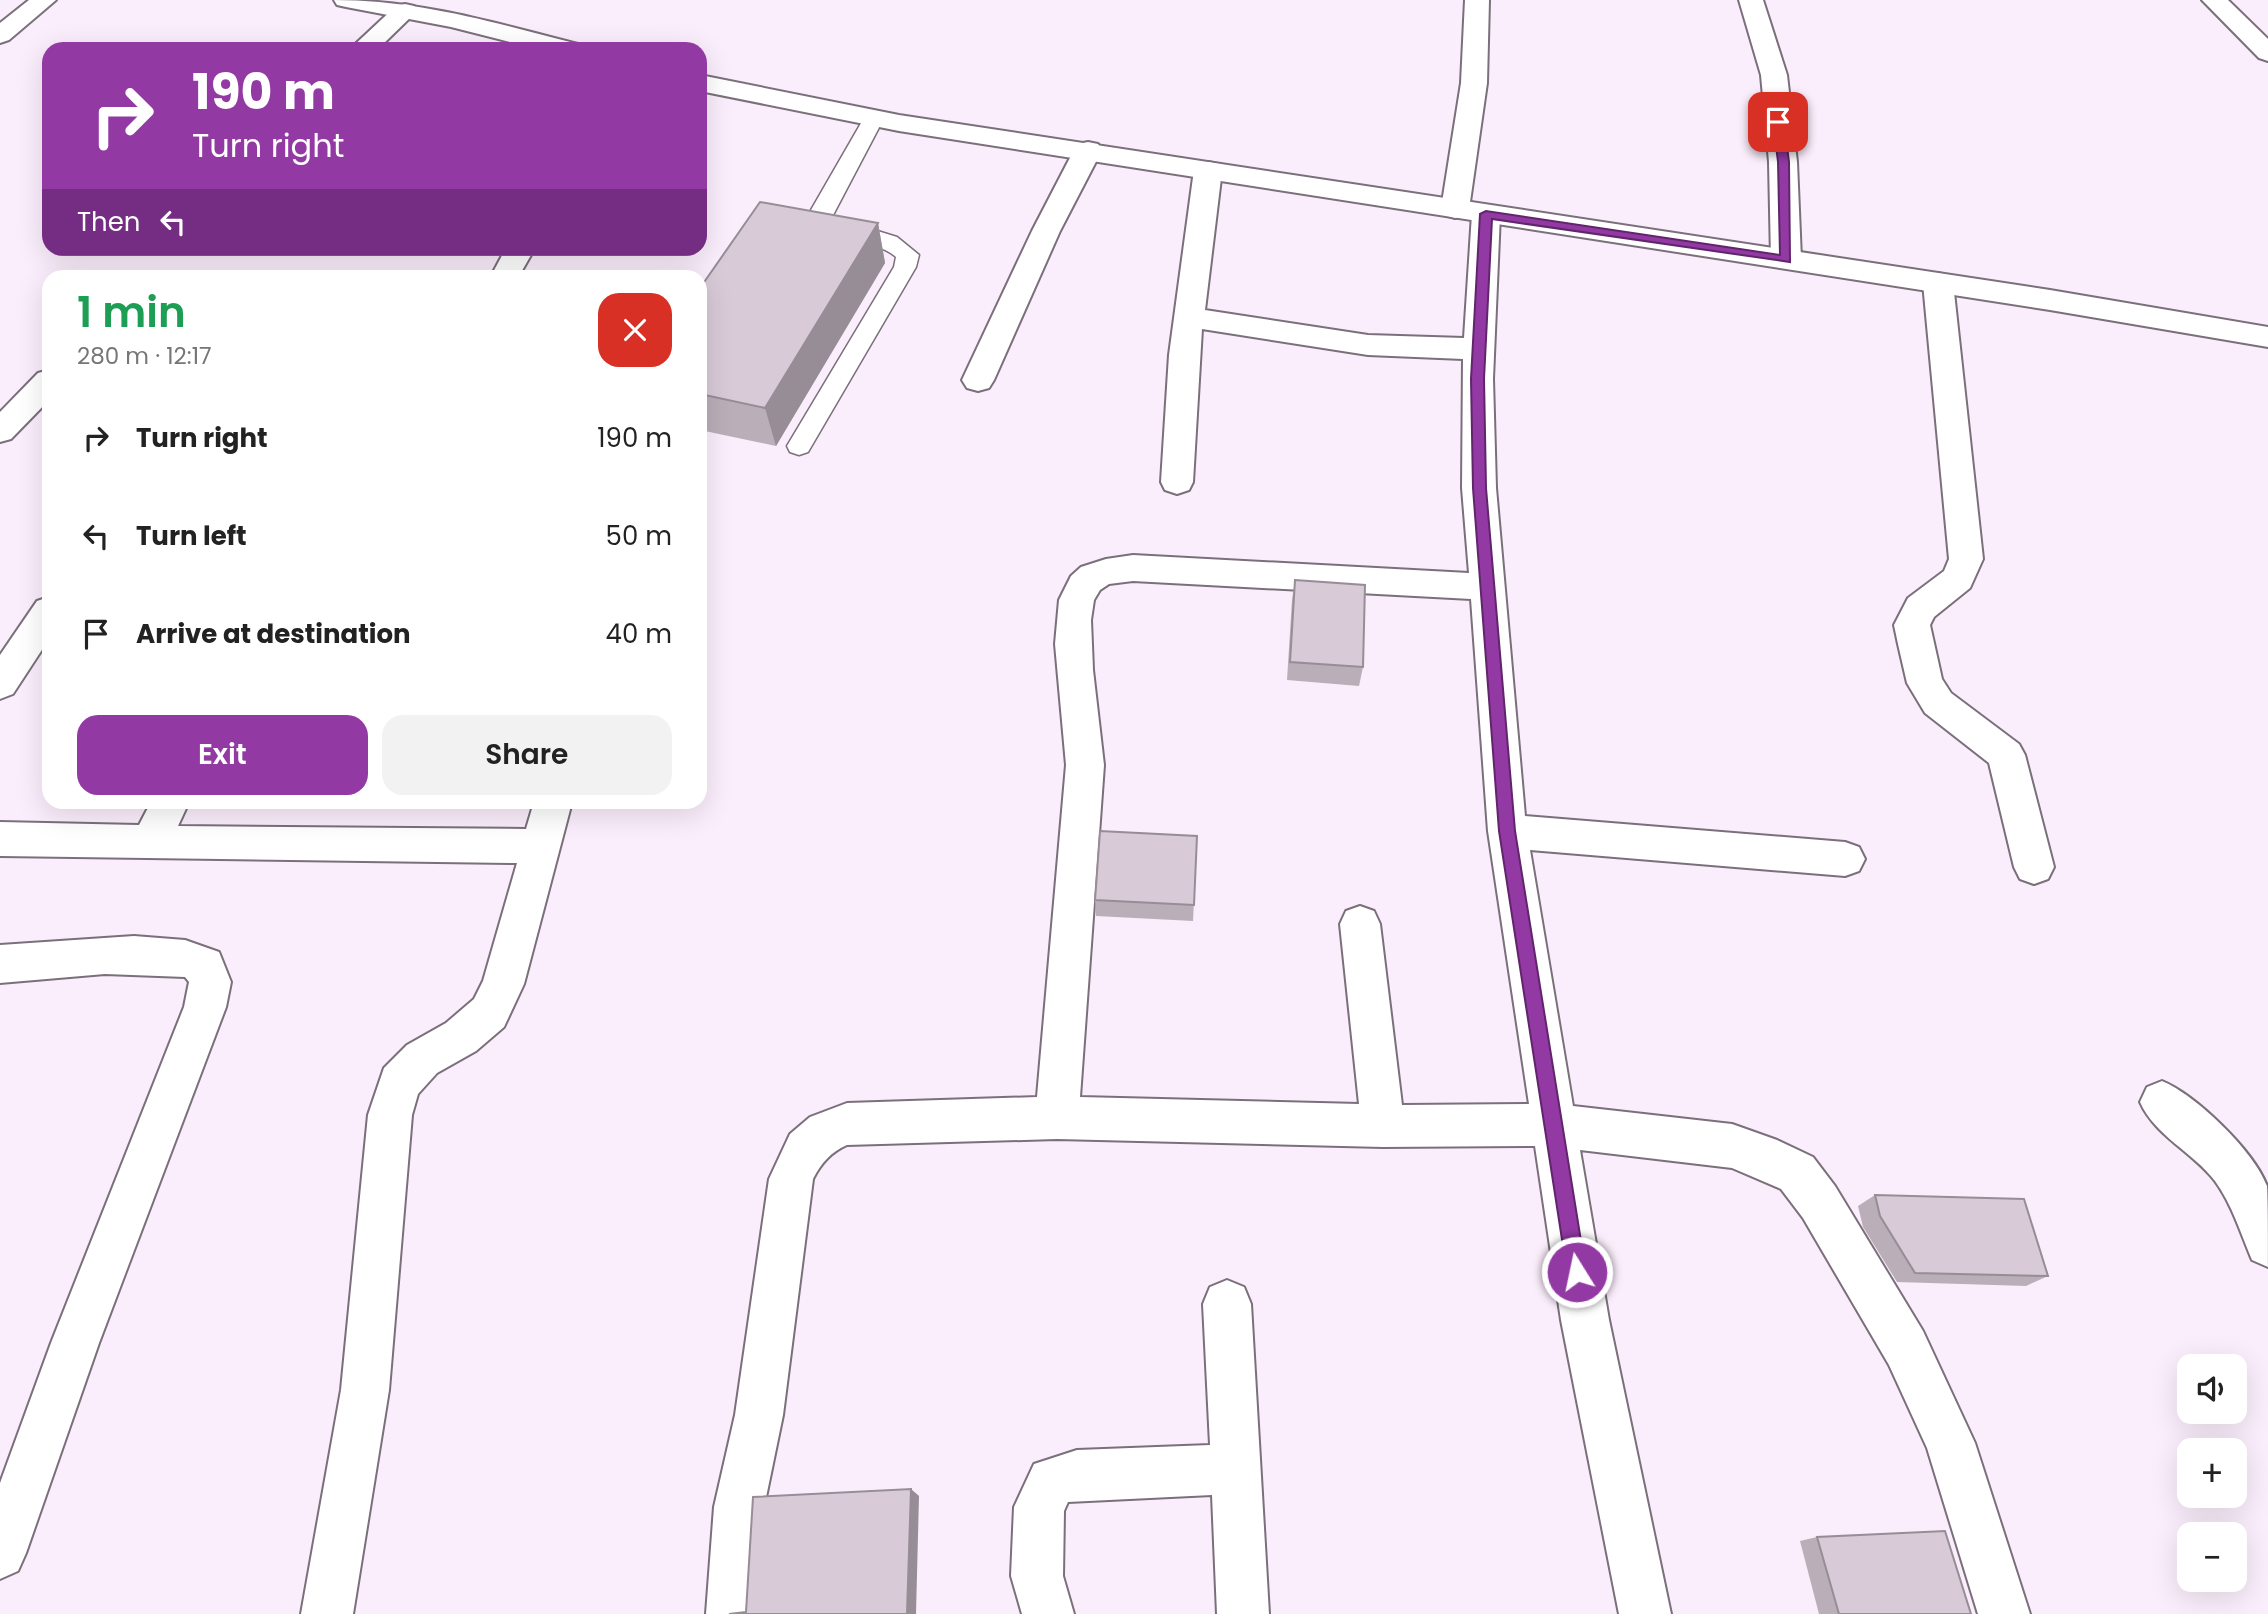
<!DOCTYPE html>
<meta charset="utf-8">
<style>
:root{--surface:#fff;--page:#f2f2f2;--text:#222;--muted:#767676;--accent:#9339a4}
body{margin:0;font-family:Poppins,sans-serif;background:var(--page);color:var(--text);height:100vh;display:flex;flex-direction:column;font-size:26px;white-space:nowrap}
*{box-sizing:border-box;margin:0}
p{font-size:23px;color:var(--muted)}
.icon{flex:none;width:38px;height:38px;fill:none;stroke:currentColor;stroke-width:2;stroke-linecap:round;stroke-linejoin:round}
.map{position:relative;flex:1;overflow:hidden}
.sheet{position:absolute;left:42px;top:270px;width:665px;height:539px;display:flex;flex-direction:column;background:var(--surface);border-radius:21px;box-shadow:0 7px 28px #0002}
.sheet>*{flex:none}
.hud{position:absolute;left:42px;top:42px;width:665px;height:214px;border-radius:21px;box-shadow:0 7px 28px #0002;background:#9339a4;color:#fff;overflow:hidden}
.fabs{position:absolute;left:2177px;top:1354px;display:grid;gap:14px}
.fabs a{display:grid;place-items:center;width:70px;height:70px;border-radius:14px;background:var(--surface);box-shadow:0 7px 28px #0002;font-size:35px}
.pin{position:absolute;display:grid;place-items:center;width:60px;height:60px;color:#fff;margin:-30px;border-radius:14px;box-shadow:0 4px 10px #0006}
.me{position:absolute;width:77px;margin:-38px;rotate:350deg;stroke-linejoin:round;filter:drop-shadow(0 0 5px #0008)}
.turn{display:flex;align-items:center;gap:24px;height:147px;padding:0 35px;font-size:32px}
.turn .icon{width:91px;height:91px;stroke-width:2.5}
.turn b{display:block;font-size:49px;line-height:60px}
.then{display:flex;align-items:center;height:66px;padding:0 35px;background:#0003;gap:14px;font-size:26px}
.round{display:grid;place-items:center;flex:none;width:74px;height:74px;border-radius:21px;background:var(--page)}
.headline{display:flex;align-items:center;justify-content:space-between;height:119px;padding:0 35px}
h1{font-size:42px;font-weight:600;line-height:52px;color:#1e9e55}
.primary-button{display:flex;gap:14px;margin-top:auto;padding:14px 35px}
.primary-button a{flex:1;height:80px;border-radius:21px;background:var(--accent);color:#fff;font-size:28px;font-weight:600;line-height:80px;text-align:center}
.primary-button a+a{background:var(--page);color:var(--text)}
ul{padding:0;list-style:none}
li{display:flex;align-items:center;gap:21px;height:98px;padding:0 35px}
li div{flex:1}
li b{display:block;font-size:26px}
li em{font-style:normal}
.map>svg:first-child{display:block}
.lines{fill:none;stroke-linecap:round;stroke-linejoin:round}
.lane-casing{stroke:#7a6f7b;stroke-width:3}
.street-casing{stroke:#7a6f7b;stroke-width:4}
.secondary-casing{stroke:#7a6f7b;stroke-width:4}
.lane{fill:#fff;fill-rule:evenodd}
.street{fill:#fff;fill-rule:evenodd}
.secondary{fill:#fff;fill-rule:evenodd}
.wall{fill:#baaeb9}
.shaded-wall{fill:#978d96}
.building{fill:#d8cad7;stroke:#978d96;stroke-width:2}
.route{fill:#9339a4;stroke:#60256b;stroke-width:2}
</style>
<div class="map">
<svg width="2268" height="1614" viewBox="0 0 2268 1614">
<rect width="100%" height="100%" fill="#fbeefc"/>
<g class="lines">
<g class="lane-casing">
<path id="lane" d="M874 112 884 118 832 217 897 237 919 255 916 267 808 452 799 455 790 452 787 446 894 267 896 257C874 237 825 243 809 220L811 210 864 118Z"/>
</g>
<g class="street-casing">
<g id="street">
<path d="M29 0H56L9 40 0 43V23Z"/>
<path d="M1465 0H1489L1487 83 1469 209 1465 215 1455 218 1445 215 1441 209 1461 83Z"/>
<path d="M1739 0H1763L1787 75 1797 162 1801 259 1796 266 1786 268 1776 266 1771 259 1769 162 1761 75Z"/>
<path d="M2202 0H2228L2268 39V61L2259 58Z"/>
<path d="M405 4 414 6 417 11 378 49H350L396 6Z"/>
<path d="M1088 142 1098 144 1102 150 1060 231 994 380 989 388 978 391 967 388 962 380 1032 231 1074 150 1078 144Z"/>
<path d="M1208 162 1218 164 1222 170 1205 310 1368 335 1464 338 1472 214 1476 208 1486 205 1496 208 1500 214 1493 379 1496 488 1525 816 1845 842 1859 847 1865 859 1859 871 1845 876 1530 850 1573 1106 1732 1124 1777 1140 1813 1157 1835 1186 1923 1331 1975 1443 2030 1614H1978L1927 1448 1889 1365 1803 1218 1781 1189 1732 1168 1580 1150 1609 1320 1671 1614H1619L1561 1320 1535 1146 1383 1147 1057 1139 847 1145C831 1152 821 1163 813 1179L783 1415 764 1507 758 1614H706L714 1507 735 1415 769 1179 790 1134 810 1117 847 1103 1037 1097 1066 765 1055 644 1059 600 1071 576 1081 567 1106 559 1133 555 1469 573 1462 488 1463 359 1368 355 1202 329 1193 482 1189 490 1177 494 1165 490 1161 482 1169 355 1194 170 1198 164ZM1133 581 1471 599 1488 831 1529 1104 1402 1105 1380 924 1374 911 1360 906 1346 911 1340 924 1359 1104 1080 1097 1104 765 1093 670 1091 620 1094 600 1100 590 1109 584Z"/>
<path d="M506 248H535L519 276H491Z"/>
<path d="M1938 273 1948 276 1953 283 1983 559 1970 588 1934 617 1930 625 1942 679 1951 693 2019 744 2025 755 2054 867 2048 879 2034 884 2020 879 2014 867 1989 763 1925 713 1907 683 1898 644 1894 625 1908 598 1944 571 1949 559 1923 283 1928 276Z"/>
<path d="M49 370V400L11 439 0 442V412L38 373Z"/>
<path d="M49 597V639L13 694 0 699V655L37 601Z"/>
<path d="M151 802H189L178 826 526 829 534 802H572L524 984 504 1027 476 1051 437 1073 418 1094 412 1115 389 1390 353 1614H301L341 1390 368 1115 384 1068 407 1045 446 1023 474 999 483 981 517 863 0 856V822L139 825Z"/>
<path d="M134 936 185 940 219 952 231 982 226 1007 99 1343 26 1553 18 1571 0 1579V1483L51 1343 184 1007 189 982 185 977 105 974 0 983V945Z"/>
<path d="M2162 1081C2196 1095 2254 1151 2267 1186 2268 1201 2268 1249 2268 1267L2252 1260C2241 1234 2232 1204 2215 1181 2193 1152 2155 1136 2140 1102L2147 1087Z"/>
<path d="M1227 1280 1244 1287 1251 1304 1269 1614H1217L1212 1495 1068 1502 1064 1511 1063 1576 1074 1614H1022L1011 1576 1014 1507 1034 1464 1077 1450 1210 1445 1203 1304 1210 1287Z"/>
</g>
</g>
<g class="secondary-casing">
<g id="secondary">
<path d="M334 0C419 0 496 23 578 44L582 49H538L451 27 346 7 337 5Z"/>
<path d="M700 75 899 115 2050 290 2268 327V347L2050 310 899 131 700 91Z"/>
</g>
</g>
<use href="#lane" class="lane"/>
<use href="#street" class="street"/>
<use href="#secondary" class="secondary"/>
</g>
<g class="wall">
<path d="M878 223 885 263 776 446 700 430V288Z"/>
<path d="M1295 580 1363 667 1359 686 1287 680 1292 600Z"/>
<path d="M1197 836 1193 921 1096 916 1095 900Z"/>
<path d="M1875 1195 2048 1276 2026 1286 1897 1282 1863 1227 1858 1206Z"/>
<path d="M1817 1537 1971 1614H1819L1800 1541Z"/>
</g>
<g class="shaded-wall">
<path d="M878 223 885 263 776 446 765 408Z"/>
<path d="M911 1489 919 1496 916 1614H907Z"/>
</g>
<g class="building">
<path d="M760 202 878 223 765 408 700 394V288Z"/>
<path d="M1295 580 1365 585 1363 667 1290 662Z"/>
<path d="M1100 831 1197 836 1194 905 1095 900Z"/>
<path d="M1875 1195 2024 1199 2048 1276 1915 1273 1880 1216Z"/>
<path d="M911 1489 907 1614H729L746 1612 753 1497Z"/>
<path d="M1945 1531 1971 1614H1839L1817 1537Z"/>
</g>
<path class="route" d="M1778 119 1784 122 1789 162 1790 262 1492 219 1484 379 1486 488 1515 831 1586 1272 1583 1278 1577 1281 1570 1278 1567 1272 1499 831 1473 488 1471 379 1480 214 1486 211 1780 255 1778 162 1773 122Z"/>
</svg>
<div class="fabs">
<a><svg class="icon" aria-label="sound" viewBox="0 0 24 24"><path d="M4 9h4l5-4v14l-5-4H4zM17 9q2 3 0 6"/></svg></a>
<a>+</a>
<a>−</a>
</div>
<div class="pin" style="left:1778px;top:122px;background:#d93025"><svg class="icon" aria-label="arrive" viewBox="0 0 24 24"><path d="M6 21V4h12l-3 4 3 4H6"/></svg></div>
<svg class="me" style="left:1577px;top:1272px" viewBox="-20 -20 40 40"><circle r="17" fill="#9339a4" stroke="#fff" stroke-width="3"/><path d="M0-11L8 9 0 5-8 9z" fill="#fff"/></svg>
<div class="hud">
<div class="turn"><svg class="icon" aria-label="right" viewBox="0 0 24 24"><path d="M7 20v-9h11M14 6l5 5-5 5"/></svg><div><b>190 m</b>Turn right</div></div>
<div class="then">Then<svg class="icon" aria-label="left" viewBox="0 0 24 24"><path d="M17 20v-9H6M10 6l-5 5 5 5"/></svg></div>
</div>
<section class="sheet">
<div class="headline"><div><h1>1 min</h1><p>280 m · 12:17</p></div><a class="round" style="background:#d93025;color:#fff"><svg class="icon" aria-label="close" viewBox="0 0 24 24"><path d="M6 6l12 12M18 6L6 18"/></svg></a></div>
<ul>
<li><svg class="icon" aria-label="right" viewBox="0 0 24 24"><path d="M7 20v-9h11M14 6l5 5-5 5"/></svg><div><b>Turn right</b></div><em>190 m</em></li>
<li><svg class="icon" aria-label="left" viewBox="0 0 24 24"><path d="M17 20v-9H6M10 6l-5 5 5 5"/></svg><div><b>Turn left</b></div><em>50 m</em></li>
<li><svg class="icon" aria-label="arrive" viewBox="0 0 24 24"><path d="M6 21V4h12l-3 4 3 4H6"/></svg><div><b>Arrive at destination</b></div><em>40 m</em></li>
</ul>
<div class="primary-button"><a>Exit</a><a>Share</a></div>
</section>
</div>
